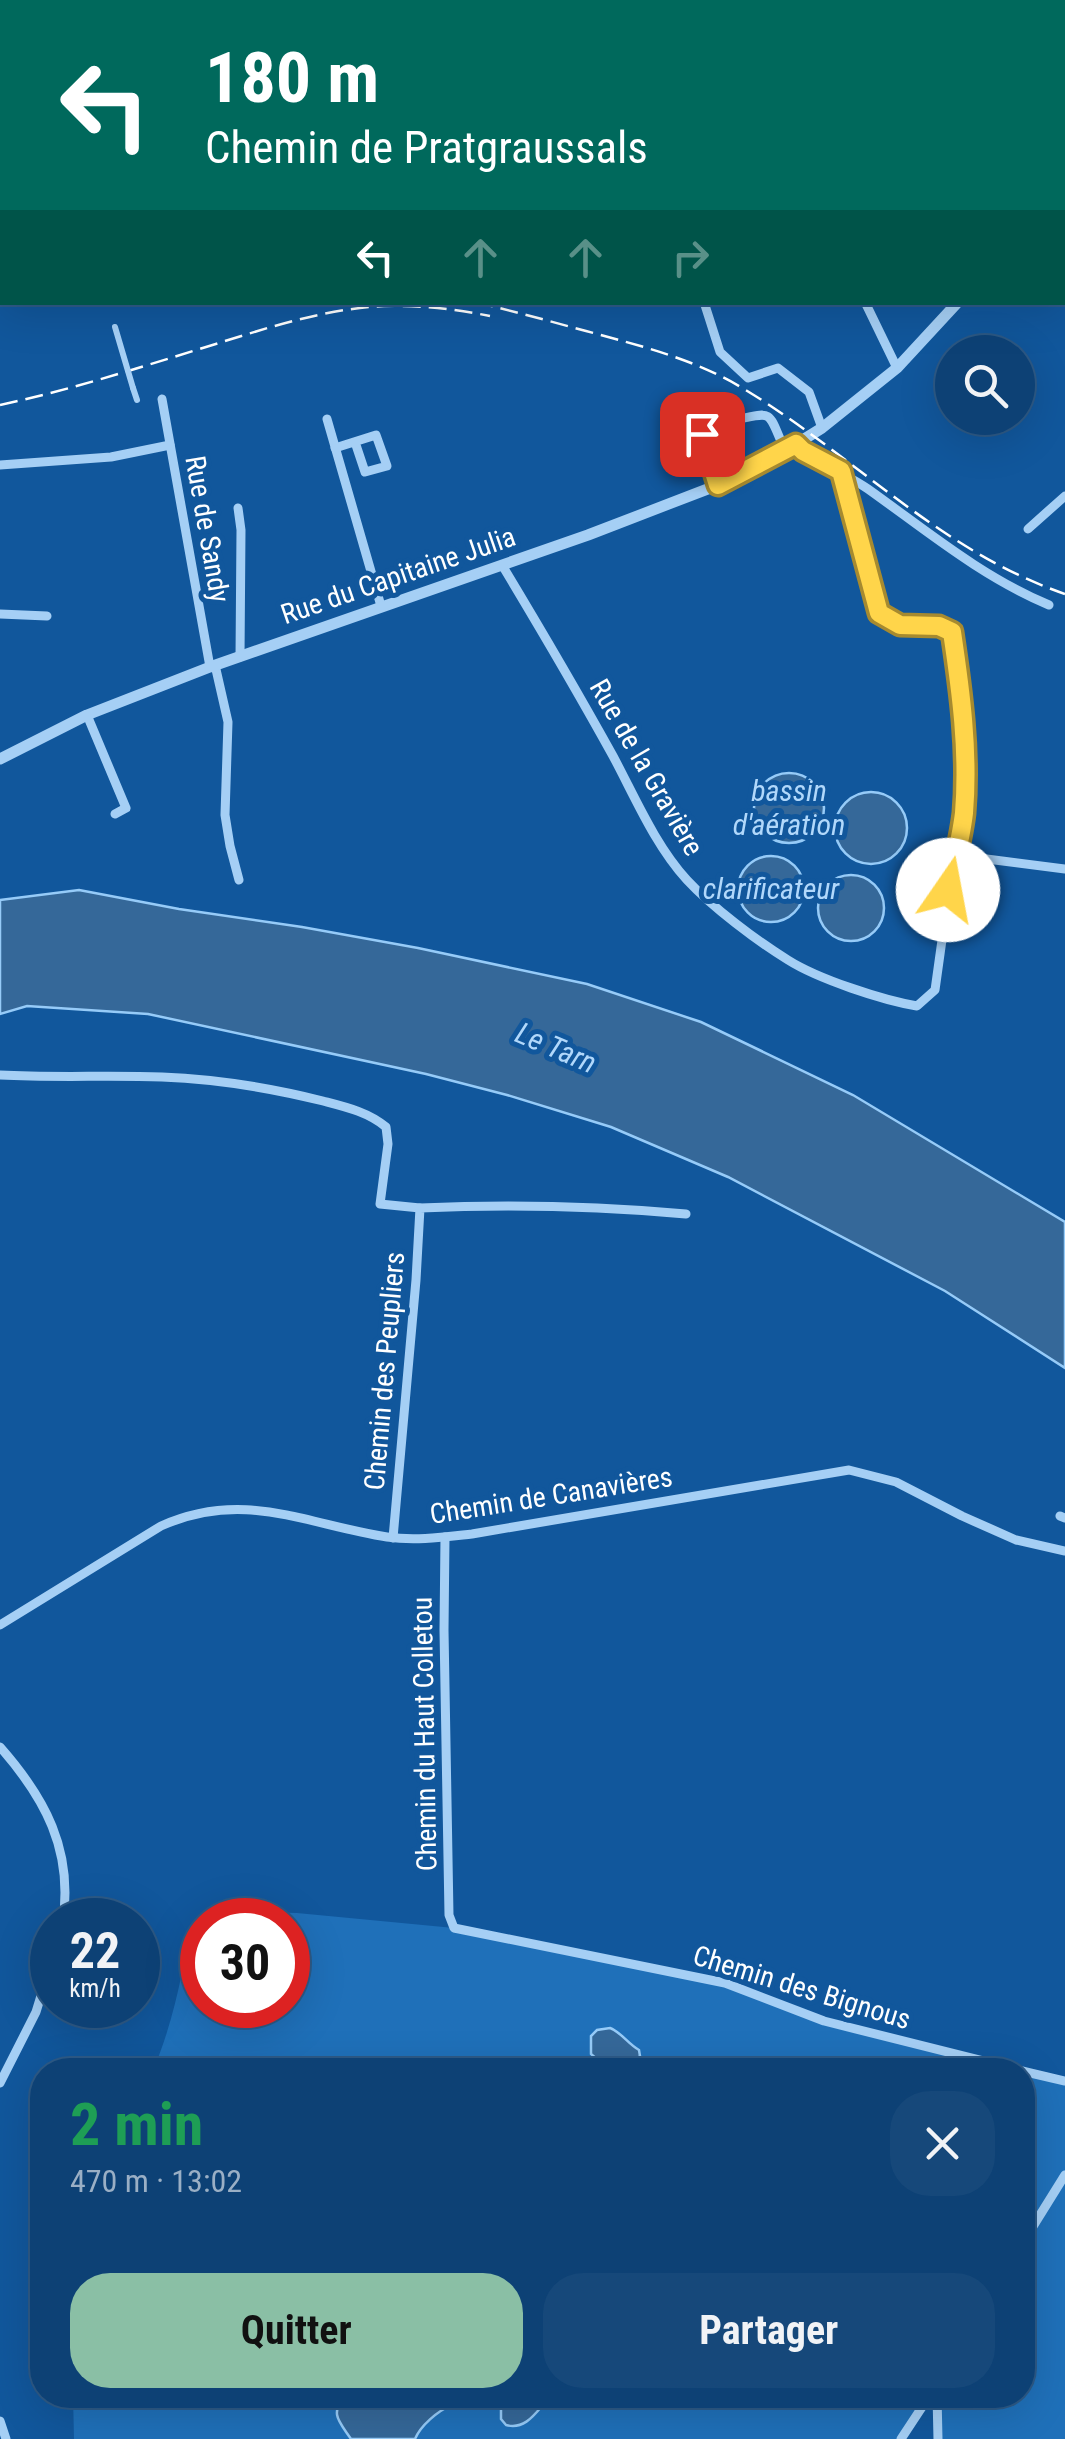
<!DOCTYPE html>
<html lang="fr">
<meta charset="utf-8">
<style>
:root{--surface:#0d4175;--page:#16487a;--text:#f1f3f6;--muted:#9aafc5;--line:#2d5a87;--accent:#8abfa5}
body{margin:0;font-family:"Roboto Condensed",sans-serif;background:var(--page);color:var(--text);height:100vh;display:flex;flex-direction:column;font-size:38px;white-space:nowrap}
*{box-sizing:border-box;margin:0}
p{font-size:32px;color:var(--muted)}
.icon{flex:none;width:55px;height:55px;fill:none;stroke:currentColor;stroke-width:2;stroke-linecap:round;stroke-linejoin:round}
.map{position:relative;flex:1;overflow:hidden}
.panel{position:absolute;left:30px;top:2058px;width:1005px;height:350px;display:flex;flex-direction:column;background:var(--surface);border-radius:40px;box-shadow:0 10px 40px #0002,0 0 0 2px var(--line)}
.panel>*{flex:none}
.guide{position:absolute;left:0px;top:0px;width:1065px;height:305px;box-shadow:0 10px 40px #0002,0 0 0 2px var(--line);background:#00695c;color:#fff;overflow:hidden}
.controls{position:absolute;left:935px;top:335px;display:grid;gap:20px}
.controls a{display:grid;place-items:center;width:100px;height:100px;border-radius:50%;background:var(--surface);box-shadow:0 10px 40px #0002,0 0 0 2px var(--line);font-size:50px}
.speed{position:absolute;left:30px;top:1898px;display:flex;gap:20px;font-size:50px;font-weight:700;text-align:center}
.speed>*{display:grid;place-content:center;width:130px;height:130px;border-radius:50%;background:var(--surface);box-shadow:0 10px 40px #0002,0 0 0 2px var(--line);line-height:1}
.speed small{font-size:25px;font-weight:400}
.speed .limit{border:15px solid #d22;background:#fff;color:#111}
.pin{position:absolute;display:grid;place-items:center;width:85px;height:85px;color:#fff;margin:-42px;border-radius:20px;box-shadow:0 5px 15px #0006}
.me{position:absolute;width:110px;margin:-55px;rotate:12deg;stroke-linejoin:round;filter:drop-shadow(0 0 8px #0008)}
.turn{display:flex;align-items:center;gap:35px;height:210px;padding:0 40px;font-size:45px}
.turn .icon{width:130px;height:130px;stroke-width:2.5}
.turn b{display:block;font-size:70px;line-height:85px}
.lanes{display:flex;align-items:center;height:95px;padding:0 40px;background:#0003;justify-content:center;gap:50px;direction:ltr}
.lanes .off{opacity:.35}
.round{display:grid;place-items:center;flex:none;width:105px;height:105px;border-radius:40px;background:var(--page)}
.summary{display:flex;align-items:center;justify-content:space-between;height:170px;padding:0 40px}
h1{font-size:60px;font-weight:700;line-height:75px;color:#1e9e55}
.button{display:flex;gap:20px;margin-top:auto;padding:20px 40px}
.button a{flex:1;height:115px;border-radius:40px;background:var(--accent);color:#111;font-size:40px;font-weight:700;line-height:115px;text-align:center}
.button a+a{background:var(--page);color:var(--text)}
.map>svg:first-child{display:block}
.green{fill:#1f70b9;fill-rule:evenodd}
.water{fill:#356899;stroke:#96cbf8;stroke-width:2.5}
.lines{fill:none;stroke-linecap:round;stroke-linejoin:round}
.pedestrian{stroke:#a5cff5;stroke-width:6}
.minor{stroke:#a5cff5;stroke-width:9}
.tertiary{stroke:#a5cff5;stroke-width:11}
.primary{stroke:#f2f8ff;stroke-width:14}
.rail{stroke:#fff;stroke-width:2.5;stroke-dasharray:18 8;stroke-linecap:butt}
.pedestrian-bridge{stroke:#a5cff5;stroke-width:6}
.route-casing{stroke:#a68a30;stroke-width:25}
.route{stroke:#ffd54a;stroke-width:18}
.labels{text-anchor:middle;stroke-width:10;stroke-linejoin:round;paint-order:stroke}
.street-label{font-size:28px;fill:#fff;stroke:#11579c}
.water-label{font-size:30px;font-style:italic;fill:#b1d8fb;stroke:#11579c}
</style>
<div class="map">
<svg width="1065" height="2439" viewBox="0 0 1065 2439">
<rect width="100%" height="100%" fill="#11579c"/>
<g class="green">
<path d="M204 1911 297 1913 454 1928 725 1983 824 2021 1019 2070H153C165 2043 175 2007 181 1977 188 1945 180 1939 204 1911ZM202 1920H288V2005H202Z"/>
<path d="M1023 2071 1065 2081V2439H935L934 2395H1022Z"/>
<path d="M73 2395H930L901 2439H74Z"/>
</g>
<g class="water">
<circle cx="789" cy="808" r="35"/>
<circle cx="871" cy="828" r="36"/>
<circle cx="771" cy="889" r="33"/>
<circle cx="851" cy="908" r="33"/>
<path d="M79 890 179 909 302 927 418 948 587 984 701 1022 853 1095 1065 1222V1368L945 1291 728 1177 611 1127 507 1095 426 1074 148 1014 27 1006 0 1014V900Z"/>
<path d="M610 2028C621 2032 628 2044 639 2050L640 2056 637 2059 598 2060 591 2054V2036L597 2030Z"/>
<path d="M344 2395H552C538 2408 528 2431 506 2425L501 2419V2408C479 2381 426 2413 415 2439H351C339 2421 330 2415 344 2395Z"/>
</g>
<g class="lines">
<path class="pedestrian" d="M133 388 137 400"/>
<g class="minor">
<path d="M94 0V2"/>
<path d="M711 0 712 2"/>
<path d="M1013 0 1015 2"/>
<path d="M517 2 520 0"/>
<path d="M744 2 748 0"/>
<path d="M1062 51 1065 54"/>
<path d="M0 222 2 221"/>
<path d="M1062 231 1065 229"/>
<path d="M1062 253 1065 256"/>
<path d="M704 302 720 352 748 378 778 368 809 392 822 428"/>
<path d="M865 302 897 368"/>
<path d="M162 399 210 667"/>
<path d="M713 411 725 410 728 421 724 426 741 474"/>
<path d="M327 419 381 606"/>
<path d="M728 421C775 413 766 406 785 451"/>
<path d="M691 432 693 436 701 434 718 485"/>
<path d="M796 444C816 463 845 473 868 489 927 531 982 577 1049 605"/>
<path d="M335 448 376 435 387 466 365 472 355 442"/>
<path d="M0 465 111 457 170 445"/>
<path d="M841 471 879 613 899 625 939 626 952 633C963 709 970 775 958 852L979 858 1065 869"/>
<path d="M238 508 241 530 240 657"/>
<path d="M1028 529 1065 496"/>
<path d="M502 565C540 628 577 691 613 756 635 797 655 845 687 880 712 907 757 941 788 960 818 979 882 1000 917 1006L935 990 949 890 958 852"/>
<path d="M0 614 47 616"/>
<path d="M215 665 228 722 225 815 230 846 239 880"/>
<path d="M87 715 126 808 115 814"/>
<path d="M0 1075C54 1078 108 1075 162 1077 215 1079 271 1088 323 1101 346 1107 368 1112 386 1127L388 1144 380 1204 420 1208"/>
<path d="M1060 1516 1065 1518"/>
<path d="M445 1537 444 1630 449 1915 454 1928 725 1983 824 2021 1019 2070"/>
<path d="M393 1538 416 1280 420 1208C509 1204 597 1206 686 1214"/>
<path d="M0 1625 161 1526C244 1489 305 1524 387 1537 416 1541 444 1537 472 1534L849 1470 896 1482 962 1516 1016 1540 1065 1551"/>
<path d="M0 1747C45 1798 73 1850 63 1920"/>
<path d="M1022 2071 1065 2081"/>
<path d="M0 2083 36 2012 52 1960"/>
<path d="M1022 2244 1065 2175"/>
<path d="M937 2395 938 2439"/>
<path d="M0 2421 6 2439"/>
<path d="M901 2439 930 2395"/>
</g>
<g class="tertiary">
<path d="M1062 164 1065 160"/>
<path d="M0 759 87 715 210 667 588 535 718 485 785 451 822 428 897 368 958 302"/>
</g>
<g class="primary">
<path d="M248 2 251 0"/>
<path d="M0 272 2 269"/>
</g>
<g class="rail">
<path d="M475 302C513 311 549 321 586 331 641 346 695 359 744 389 855 456 938 550 1065 594"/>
<path d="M0 405C70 390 138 368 206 347 264 329 322 309 384 306 420 305 455 309 490 316"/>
</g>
<path class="pedestrian-bridge" d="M115 327 133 388"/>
</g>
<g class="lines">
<g class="route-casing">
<path id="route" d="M702 434 718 485 796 444 803 451 841 471 879 613 900 625 939 626 952 632C961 692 969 752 964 813 961 839 954 864 948 890"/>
</g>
<use href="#route" class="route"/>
</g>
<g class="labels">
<g class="street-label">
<text transform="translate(208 529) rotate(80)" y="10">Rue de Sandy</text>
<text transform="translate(398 575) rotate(-19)" y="10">Rue du Capitaine Julia</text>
<text transform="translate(647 767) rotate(60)" y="10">Rue de la Gravière</text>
<text transform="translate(384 1371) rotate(-85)" y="10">Chemin des Peupliers</text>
<text transform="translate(551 1495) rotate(-9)" y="10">Chemin de Canavières</text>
<text transform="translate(424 1734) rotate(-91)" y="10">Chemin du Haut Colletou</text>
<text transform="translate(802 1987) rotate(17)" y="10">Chemin des Bignous</text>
</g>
<g class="water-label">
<text x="789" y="801">bassin<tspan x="789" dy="34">d'aération</tspan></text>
<text x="771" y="899">clarificateur</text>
<text transform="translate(556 1048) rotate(23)" y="10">Le Tarn</text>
</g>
</g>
</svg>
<div class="controls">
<a><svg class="icon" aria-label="search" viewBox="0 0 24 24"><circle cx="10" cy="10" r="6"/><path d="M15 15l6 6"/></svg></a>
</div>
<div class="speed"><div>22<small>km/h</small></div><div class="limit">30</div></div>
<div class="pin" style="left:702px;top:434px;background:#d93025"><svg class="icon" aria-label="arrive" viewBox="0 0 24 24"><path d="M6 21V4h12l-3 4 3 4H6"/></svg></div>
<svg class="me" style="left:948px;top:890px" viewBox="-20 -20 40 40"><circle r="19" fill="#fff"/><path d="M0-13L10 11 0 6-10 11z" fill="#ffd54a"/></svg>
<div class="guide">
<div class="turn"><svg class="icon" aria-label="left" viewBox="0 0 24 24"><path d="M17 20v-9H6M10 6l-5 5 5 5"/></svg><div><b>180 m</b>Chemin de Pratgraussals</div></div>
<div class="lanes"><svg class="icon" aria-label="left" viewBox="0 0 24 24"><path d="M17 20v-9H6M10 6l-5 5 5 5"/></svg><svg class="icon off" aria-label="ahead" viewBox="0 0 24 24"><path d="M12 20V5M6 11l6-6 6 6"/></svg><svg class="icon off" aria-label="ahead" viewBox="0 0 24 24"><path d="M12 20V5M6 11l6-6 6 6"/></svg><svg class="icon off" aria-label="right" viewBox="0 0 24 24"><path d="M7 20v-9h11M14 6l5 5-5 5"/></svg></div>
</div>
<section class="panel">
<div class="summary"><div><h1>2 min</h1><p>470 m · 13:02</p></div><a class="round"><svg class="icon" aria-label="close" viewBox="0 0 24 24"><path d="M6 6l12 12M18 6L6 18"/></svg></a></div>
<div class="button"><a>Quitter</a><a>Partager</a></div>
</section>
</div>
